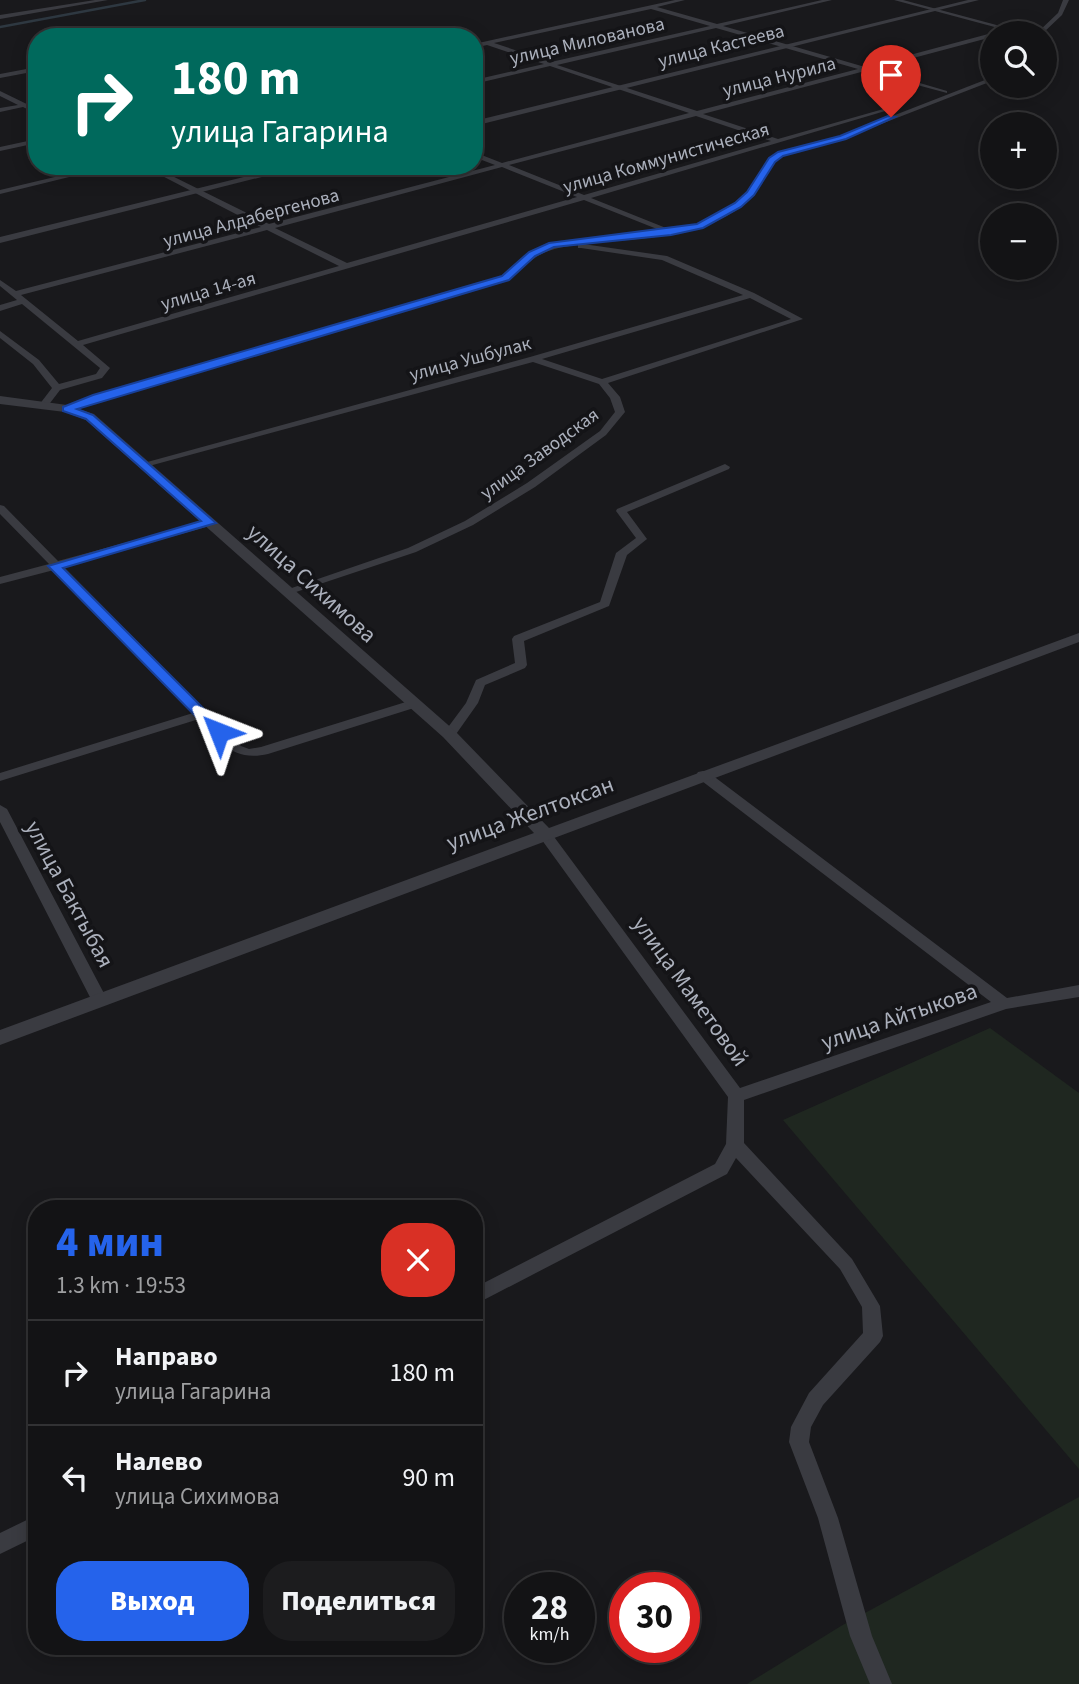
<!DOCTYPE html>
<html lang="ru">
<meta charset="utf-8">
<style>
:root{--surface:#131315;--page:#1c1c1e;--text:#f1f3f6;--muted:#9d9ea0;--line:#323234;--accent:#2563eb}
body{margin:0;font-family:"Source Sans 3",sans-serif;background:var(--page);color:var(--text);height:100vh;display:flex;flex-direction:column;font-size:26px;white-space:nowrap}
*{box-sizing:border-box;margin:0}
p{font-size:23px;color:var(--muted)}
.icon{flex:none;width:38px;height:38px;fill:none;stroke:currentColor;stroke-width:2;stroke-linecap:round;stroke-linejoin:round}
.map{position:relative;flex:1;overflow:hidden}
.side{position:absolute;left:28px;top:1200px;width:455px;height:455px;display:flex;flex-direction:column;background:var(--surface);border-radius:28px;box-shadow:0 4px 18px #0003,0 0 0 2px var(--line)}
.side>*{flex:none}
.top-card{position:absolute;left:28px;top:28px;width:455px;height:147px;border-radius:28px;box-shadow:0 4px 18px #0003,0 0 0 2px var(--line);background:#00695c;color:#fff;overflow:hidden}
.tools{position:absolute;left:980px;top:21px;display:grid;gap:14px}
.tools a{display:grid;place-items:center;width:77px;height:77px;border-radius:50%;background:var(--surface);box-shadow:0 4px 18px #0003,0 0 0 2px var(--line);font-size:35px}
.speed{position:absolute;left:504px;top:1572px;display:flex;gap:14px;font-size:35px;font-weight:700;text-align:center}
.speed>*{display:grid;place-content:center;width:91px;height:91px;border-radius:50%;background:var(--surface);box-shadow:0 4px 18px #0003,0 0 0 2px var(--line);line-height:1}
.speed small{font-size:18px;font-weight:400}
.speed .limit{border:10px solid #d22;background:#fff;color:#111}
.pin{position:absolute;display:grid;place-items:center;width:60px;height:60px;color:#fff;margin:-72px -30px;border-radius:50% 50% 50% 0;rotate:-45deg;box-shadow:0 0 7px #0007}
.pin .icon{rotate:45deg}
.me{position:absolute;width:77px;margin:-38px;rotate:315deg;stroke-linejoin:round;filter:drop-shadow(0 0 5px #0008)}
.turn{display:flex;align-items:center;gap:24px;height:147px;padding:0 28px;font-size:32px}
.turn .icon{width:91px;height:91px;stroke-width:2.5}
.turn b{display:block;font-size:49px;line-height:60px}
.round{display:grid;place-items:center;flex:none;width:74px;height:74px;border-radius:28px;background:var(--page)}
.head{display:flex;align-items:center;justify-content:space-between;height:119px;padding:0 28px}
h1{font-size:42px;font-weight:800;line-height:52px;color:var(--accent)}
.cta{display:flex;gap:14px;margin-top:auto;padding:14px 28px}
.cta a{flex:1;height:80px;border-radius:28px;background:var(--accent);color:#fff;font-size:28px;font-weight:800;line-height:80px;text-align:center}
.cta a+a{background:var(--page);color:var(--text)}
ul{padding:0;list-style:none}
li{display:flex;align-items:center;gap:21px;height:105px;padding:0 28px;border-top:2px solid var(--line)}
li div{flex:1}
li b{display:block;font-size:26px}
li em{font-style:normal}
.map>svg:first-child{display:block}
.green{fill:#1f2720}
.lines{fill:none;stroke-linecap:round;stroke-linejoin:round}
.stream{stroke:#2e3841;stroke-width:2.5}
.minor{fill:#3a3b41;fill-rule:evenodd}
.tertiary{fill:#3a3b41;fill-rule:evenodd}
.route{fill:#2563eb;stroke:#184099;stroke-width:2}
.labels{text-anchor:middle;stroke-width:7;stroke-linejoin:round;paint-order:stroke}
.far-street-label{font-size:19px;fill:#abb0bc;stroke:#141417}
.street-label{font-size:23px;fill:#abb0bc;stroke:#141417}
</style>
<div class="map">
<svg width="1079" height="1684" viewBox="0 0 1079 1684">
<rect width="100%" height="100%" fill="#19191c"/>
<g class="green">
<path d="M990 1028 1079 1093V1469L783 1120Z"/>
<path d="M1079 1497V1684H747L841 1626Z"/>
</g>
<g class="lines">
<path class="stream" d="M0 27 145 0"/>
<g class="minor">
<path d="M95 0H108L0 19V15Z"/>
<path d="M675 0H685L657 7 717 24 822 0H832L723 26 865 67 992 33V37L872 69 947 91V93L865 71 703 114 778 139 887 108 892 109 591 198 671 230 697 224 735 203 748 192 770 159 779 153 841 136 990 78 992 77V81L845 138 783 155C765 168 760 191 743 205 700 240 636 238 583 244L667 256 754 293 803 319 608 383 620 397 625 412 606 435 535 487 473 525 416 552 293 593H285L283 591 408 548 465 521 527 483 600 431 615 412 610 398 599 384 533 362 149 466 140 464 530 357 743 295 662 260 581 248H578V245C542 249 535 256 509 280L100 399 70 411 62 409 94 395 503 276 529 252 549 243 662 231 584 200 83 345 110 368 102 378 60 390 47 407 44 408 39 405 52 388 33 364 0 338V331L39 360 59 384 96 374 100 368 22 304 0 311V305L17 300 0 286V280L16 291 261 227 143 166H152L269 224 495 165 474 157V152L502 163 689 113 550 66 474 84V80L544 64 487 45 474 48V44ZM651 9 710 26 551 62 494 43ZM716 28 858 69 697 111 557 65ZM696 116 771 141 584 195 509 165ZM502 167 577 197 347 263 275 228ZM267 230 339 266 78 341 21 295ZM750 298 791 319 602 379 542 359Z"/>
<path d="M894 0H903L1026 33H1017Z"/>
<path d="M1063 0H1069L1062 15 1043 33H1037L1058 13Z"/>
<path d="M37 67V71L0 78V74Z"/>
<path d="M0 91 37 109V114L23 107 0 112V108L18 105 0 96Z"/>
<path d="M37 139V143L0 151V147Z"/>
<path d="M101 166H114L0 194V190Z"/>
<path d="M725 464 730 467 729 469 627 512 647 539 627 555 609 606 524 641 527 665 525 668 485 685 478 703 454 737H444L443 734 466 703 476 680 515 663 512 639 514 636 600 602 616 553 636 538 616 511 617 509Z"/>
<path d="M0 505 4 506 58 561 205 521H213V525L64 567 241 746 249 749 261 747 409 701H417L419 704 417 707 268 754C232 762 222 742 199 719L0 781V773L193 713 54 570 0 584V577L49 564 0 514Z"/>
<path d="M703 771 708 772 1007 998 1079 985V997L1006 1009 744 1100V1143L852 1259 880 1306 883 1336 880 1342 823 1405 811 1427 809 1442 838 1518 872 1636 892 1684H870L850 1636 818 1518 789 1442 791 1427 809 1393 863 1333 862 1307 840 1269 736 1158 727 1174 474 1305V1288L715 1164 726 1144 728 1097 539 836 537 833 539 830H549L740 1088 991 1002 698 778 696 775 698 772Z"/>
<path d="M0 805 7 809 108 1001 106 1005H94L92 1001 0 822Z"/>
<path d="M37 1515V1536L0 1554V1533Z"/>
</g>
<g class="tertiary">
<path d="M968 0H979L474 126V121Z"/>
<path d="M289 166H305L0 243V237Z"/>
<path d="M0 396 67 405 94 414 455 731 549 828 1079 633V642L0 1045V1030L534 833 443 737 86 420 65 412 0 404Z"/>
</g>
</g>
<path class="route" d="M888 116 895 117 846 139 783 156 775 162 754 195 741 207 703 228 671 235 554 247 535 256 509 280 77 409 93 415 216 523 63 568 224 729V735H214L48 566 201 521 86 419 63 411V407L93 395 502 276 529 252 549 243 697 224 735 203 747 192 769 158 778 152 840 136Z"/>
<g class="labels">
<g class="far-street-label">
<text transform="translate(587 40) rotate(-13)" y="7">улица Милованова</text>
<text transform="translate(721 45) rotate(-14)" y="7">улица Кастеева</text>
<text transform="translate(779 76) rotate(-14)" y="7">улица Нурила</text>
<text transform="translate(666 157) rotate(-16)" y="7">улица Коммунистическая</text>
<text transform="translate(251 217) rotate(-15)" y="7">улица Алдабергенова</text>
<text transform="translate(208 290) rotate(-16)" y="7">улица 14-ая</text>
<text transform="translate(470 358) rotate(-15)" y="7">улица Ушбулак</text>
<text transform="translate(539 453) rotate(-36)" y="7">улица Заводская</text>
</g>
<g class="street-label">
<text transform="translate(312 583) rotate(42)" y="8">улица Сихимова</text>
<text transform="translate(530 813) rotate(-20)" y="8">улица Желтоксан</text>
<text transform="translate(70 894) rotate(62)" y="8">улица Бактыбая</text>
<text transform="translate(691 991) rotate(54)" y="8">улица Маметовой</text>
<text transform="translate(899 1016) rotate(-19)" y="8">улица Айтыкова</text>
</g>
</g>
</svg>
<div class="tools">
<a><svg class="icon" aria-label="search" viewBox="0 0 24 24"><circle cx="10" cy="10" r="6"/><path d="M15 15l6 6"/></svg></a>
<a>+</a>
<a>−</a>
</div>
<div class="speed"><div>28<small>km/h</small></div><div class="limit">30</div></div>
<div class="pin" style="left:891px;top:117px;background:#d93025"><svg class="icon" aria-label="arrive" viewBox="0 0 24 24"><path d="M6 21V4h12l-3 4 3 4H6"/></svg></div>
<svg class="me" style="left:219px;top:732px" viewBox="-20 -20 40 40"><path d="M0-17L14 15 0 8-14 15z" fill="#2563eb" stroke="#fff" stroke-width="4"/></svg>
<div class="top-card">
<div class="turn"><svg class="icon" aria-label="right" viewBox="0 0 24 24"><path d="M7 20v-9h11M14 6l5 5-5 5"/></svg><div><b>180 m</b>улица Гагарина</div></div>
</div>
<section class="side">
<div class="head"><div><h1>4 мин</h1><p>1.3 km · 19:53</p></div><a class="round" style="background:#d93025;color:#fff"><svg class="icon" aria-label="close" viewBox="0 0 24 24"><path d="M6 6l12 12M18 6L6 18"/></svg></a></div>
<ul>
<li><svg class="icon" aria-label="right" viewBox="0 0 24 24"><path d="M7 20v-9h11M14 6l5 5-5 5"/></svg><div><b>Направо</b><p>улица Гагарина</p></div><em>180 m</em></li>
<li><svg class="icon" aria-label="left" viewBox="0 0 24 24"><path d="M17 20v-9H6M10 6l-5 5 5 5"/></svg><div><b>Налево</b><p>улица Сихимова</p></div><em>90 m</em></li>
</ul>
<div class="cta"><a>Выход</a><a>Поделиться</a></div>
</section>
</div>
